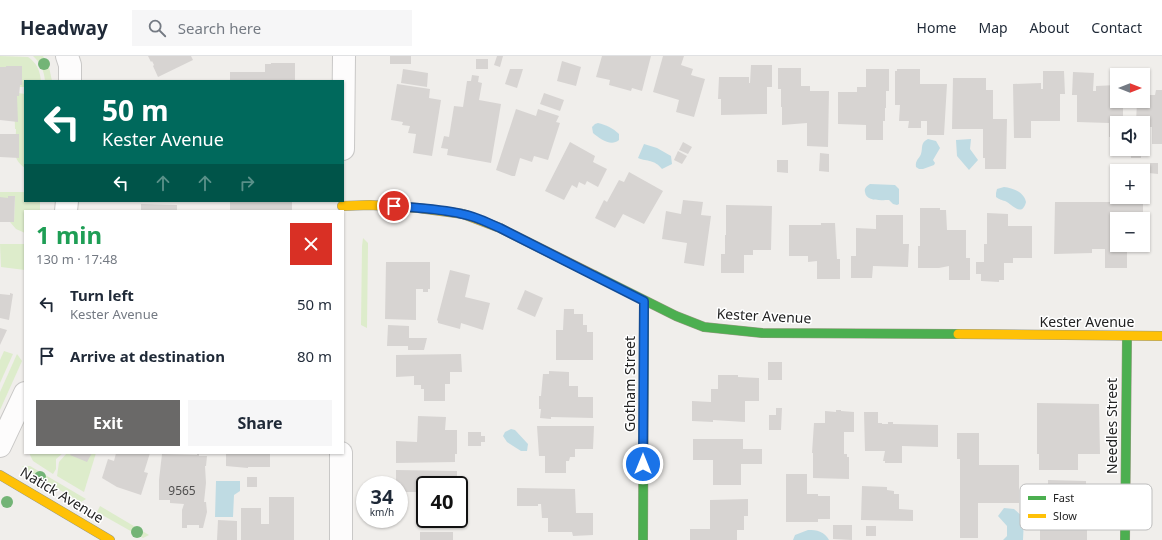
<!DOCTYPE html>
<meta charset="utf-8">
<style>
:root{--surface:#fff;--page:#f6f6f7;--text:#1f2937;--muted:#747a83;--line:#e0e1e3;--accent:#6a6968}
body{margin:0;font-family:"Noto Sans",sans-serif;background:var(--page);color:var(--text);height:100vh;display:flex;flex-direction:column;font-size:15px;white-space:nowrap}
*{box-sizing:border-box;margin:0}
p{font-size:13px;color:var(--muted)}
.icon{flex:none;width:22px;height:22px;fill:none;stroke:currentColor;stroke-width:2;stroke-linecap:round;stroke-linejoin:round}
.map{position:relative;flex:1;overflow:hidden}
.panel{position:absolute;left:24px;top:154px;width:320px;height:244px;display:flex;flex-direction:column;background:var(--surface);border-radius:0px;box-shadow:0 1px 3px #0004}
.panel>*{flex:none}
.hud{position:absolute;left:24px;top:24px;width:320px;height:122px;border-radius:0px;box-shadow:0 1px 3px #0004;background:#00695c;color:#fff;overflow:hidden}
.needle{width:26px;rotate:90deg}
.buttons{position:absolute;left:1110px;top:12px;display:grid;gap:8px}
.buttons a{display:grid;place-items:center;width:40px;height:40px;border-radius:0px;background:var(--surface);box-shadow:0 1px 3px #0004;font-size:20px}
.speed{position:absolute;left:356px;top:420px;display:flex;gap:8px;font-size:20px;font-weight:700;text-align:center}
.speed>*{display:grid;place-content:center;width:52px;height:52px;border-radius:50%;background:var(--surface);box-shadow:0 1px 3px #0004;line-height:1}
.speed small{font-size:10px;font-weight:400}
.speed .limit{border:2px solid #111;border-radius:6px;background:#fff;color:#111}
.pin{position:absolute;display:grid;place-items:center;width:34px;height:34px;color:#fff;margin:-17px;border:2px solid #fff;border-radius:50%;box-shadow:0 1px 4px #0007}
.me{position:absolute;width:44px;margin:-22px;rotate:0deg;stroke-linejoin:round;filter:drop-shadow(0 0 3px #0008)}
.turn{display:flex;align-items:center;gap:14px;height:84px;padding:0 12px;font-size:18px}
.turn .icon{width:52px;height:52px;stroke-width:2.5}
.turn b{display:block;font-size:28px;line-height:34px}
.lanes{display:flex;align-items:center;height:38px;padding:0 12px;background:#0003;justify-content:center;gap:20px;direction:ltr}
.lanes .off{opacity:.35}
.round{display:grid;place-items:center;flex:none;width:42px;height:42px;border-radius:0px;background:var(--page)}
.headline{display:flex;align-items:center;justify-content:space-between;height:68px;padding:0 12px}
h1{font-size:24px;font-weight:700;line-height:30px;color:#1e9e55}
.button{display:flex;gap:8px;margin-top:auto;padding:8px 12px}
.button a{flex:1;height:46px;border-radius:0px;background:var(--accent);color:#fff;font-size:16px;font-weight:700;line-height:46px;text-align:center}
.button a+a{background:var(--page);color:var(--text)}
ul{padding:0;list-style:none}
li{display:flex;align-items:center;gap:12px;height:52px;padding:0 12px}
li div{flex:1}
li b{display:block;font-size:15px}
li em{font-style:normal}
header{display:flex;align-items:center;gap:24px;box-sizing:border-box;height:56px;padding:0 20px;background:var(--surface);border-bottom:1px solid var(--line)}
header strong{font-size:19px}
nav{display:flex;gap:22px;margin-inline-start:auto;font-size:14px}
.search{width:280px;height:36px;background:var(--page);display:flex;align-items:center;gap:10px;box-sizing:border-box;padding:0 14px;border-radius:0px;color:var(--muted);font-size:15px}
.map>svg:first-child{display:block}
.grass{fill:#ddeccb}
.water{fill:#bfdbe3}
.building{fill:#d7d4d2}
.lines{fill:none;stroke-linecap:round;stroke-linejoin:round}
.street-casing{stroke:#c9c8c7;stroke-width:24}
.fast-casing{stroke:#999a82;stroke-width:10}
.slow-casing{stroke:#999a82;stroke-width:10}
.street{stroke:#fdfcfc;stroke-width:22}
.fast{stroke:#4caf50;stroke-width:9}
.slow{stroke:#ffc107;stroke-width:9}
.tree{fill:#73b476}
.route-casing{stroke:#114b97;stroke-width:10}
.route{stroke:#1a73e8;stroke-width:7}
.labels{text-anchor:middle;stroke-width:3;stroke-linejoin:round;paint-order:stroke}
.number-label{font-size:12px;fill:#4f4e4e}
.street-label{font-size:14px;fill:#222;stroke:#fff}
.key{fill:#fff;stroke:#bdbdbd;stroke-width:1}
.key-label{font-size:11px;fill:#222}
</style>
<header>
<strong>Headway</strong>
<div class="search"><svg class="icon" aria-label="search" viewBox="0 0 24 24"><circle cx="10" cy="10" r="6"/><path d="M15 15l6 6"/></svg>Search here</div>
<nav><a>Home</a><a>Map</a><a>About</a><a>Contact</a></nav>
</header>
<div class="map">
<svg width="1162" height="484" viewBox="0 0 1162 484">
<rect width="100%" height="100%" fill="#f0eeeb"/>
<g class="grass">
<path d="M0 0 28 1C37 7 40 15 41 25H25V31H18L0 13Z"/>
<path d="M33 0H43L49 11 52 25H45C44 15 41 7 33 0Z"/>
<path d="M18 37 25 38V112C10 102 16 89 16 73H15L14 39Z"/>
<path d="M0 136H25V145H40V155H25V177L16 173 10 166H14L15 141 8 143H0Z"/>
<path d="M363 182 368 187V190L367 272 361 269 362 190Z"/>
<path d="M0 188H25V214L1 211Z"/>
<path d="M4 295 13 298 0 327V304Z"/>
<path d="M17 298 22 305 0 354V336Z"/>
<path d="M29 397H63L56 403V413L53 418 33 405Z"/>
<path d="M67 397H96L84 436 57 420 59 406Z"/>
<path d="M22 410H30L86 443 81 446 28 416Z"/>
<path d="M100 450 149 479 143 482 97 456Z"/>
</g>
<g class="water">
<path d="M598 67C606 69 613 72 619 78V84C611 91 600 83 593 77L592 71 595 68Z"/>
<path d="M928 83 936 85 940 92 933 104 935 107 934 109 923 113H919L916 111C915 104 919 103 921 98 923 91 920 87 928 83Z"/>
<path d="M971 83 970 93 978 104 969 114 957 100 956 84Z"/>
<path d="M644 88 657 92 671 100 672 108 662 113C654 103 648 106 638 102Z"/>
<path d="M870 128 895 129 899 133V148L897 149 893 148 889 144C882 144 866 146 865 136 864 132 867 130 870 128Z"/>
<path d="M1004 131C1013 132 1024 136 1026 146 1022 162 1012 148 1005 145 1002 144 1000 144 996 141V137L997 133Z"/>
<path d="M511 373 515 374 528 388 527 395H521L507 386 503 380 505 376Z"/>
<path d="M216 425H240V435L234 439 233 461H215Z"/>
<path d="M1004 452 1014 453 1024 462 1023 484H1003L1007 480V470L998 460Z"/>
<path d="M808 474C817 474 824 475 829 484H793L795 479Z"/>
</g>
<g class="building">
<path d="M148 0H191L193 4 158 21 153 10 154 9 152 5 151 6Z"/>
<rect x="390" y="0" width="21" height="8"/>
<path d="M497 0H503L500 11 494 9Z"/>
<path d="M602 0H651L642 35 632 32 631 35 609 29 610 24 596 21Z"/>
<path d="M663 0H684L681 9 693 13 691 19 705 23 694 61 676 56 679 44 653 36Z"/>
<rect x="476" y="3" width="12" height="10"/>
<path d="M562 5 581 11 576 30 557 25Z"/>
<path d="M271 7H295V25H230V16H265V8H271Z"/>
<path d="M751 9H772V31H767V58L721 59V43H718L719 21H749V27H750Z"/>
<path d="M6 10H22V29H20L19 40H17L18 66 0 64V11H6Z"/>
<path d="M778 12H801V30H810V35H829L828 91 807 90V67L782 69V51H781V33H778Z"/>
<path d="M403 13 428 17 427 31 401 27Z"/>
<path d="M510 13H523L517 32 505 28Z"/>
<path d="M866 13H889V35H886V52H885V65H883V84H866V69L838 68V36H857V31H866Z"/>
<path d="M897 13H920V28H947L944 79H927V65H921V72H908L909 65H899L900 49H895V15H897Z"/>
<path d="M1043 15H1064L1065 38H1060V65H1031V82H1014L1013 28 1041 27V33H1043Z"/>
<path d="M1073 16 1094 17 1093 35H1096V30L1117 29V45H1123V67H1117V81H1109V67L1077 66V39H1072Z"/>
<path d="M472 19 479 20 478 26 482 27 479 44 501 48 491 107 447 99 448 93 441 92 444 80 449 81 454 50 463 51 467 25H471Z"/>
<path d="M953 22H986V34H993V63H1007L1006 113H985V102H983V73H952Z"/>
<path d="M397 28 430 33 429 42 441 44 432 100 413 97 416 78 408 77 410 70 402 69 403 66 391 64Z"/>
<path d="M1156 34H1162V88H1152V71H1143V67H1136L1137 45H1143V39H1155Z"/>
<path d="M544 37 564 44 560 55 540 48Z"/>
<path d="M516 53 536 60 538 53 559 60 556 66 560 67 548 104 534 100 532 106 520 102 515 120H512L496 114Z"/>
<path d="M0 78H19V102L0 101Z"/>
<path d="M570 86 595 100 593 106 607 113 598 131 587 125 585 129 579 126 577 132 572 129 564 144 545 135Z"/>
<path d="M683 86 692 91 688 98 679 94Z"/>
<rect x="1131" y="93" width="10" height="9"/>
<path d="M678 95 687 100 682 108 674 104Z"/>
<path d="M820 97 829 98V116L819 115Z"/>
<path d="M777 104H788V117L777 116Z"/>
<path d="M1150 107H1158V118L1149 117Z"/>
<path d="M629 116 663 135 644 168 623 158 615 172 595 162 604 144 607 146 619 124 624 126Z"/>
<path d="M1110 132 1117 133V141H1143V163H1117V189H1131V193H1127V212H1105V193H1092V197L1054 198 1055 146H1110Z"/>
<path d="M8 140H15L14 166H0V141L8 142Z"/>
<path d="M683 144 703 146 701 159 711 160 704 210 684 207 687 187 662 183 666 155 681 158Z"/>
<rect x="230" y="145" width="62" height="10"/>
<path d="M141 148 177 149V155H141Z"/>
<path d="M726 149 772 150 771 194H753V199H744V217H721V198H725V179H726Z"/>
<path d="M920 152H940V154H946L947 174H966V202H970V224H949V210L939 212H918V190H920Z"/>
<path d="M987 157 1008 158V170H1032V202H1013V207H1004V224H999V226L981 225V218H976V206H984V188H987Z"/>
<path d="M876 159H903V188H909L908 211 873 210 872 222H851V200H856V172L876 173Z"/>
<path d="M821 167H835L837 203H840V223H817V205L808 206V200H789V169H821Z"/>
<path d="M386 206H430V233H428V236H423V233H416V264L385 263Z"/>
<path d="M450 214 470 219 465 241 490 247 483 274 461 267 460 273 438 267V265L437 264Z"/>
<path d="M525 234 543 242 535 261 517 253Z"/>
<path d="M10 237 13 238 9 264 0 262V238L10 239Z"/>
<path d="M564 253H574V258H583V269H587V276H593V304H556V274H563Z"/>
<path d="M388 269 409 270V282H427L424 294H408V290H387Z"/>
<path d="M0 272 7 274 0 289Z"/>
<path d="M461 298 462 316H450V328H445V345H424V333H421V329H414V320L396 321V299Z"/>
<rect x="768" y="306" width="14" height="18"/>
<path d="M549 315 569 316V330H578V341H593V362L551 361V363L540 362 541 353H539V340H541L543 318H549Z"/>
<path d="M718 319H738V321L759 322V345H745V366L713 364V366L692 365V345L711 346V333H718Z"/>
<path d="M1037 347 1099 348 1100 398H1078V414H1039V398H1037Z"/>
<path d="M776 352H782L781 374H769V359H776Z"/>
<path d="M836 354H841V355L854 356V376H844V398H847V401H849V423L813 422V397H812L814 367H825V355L836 356Z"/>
<path d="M864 356H878V367H882V368H888V366H893V368L938 369V391L902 390V407H885V405H883L885 395H865Z"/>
<path d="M418 360 446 361 445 374H457V398H455V406L396 407V385L417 386Z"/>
<path d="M537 370H594L593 393H575V401H570L569 405H566V417H545V400H539Z"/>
<path d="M468 376H481V380H485V386H481V390H468Z"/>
<path d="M957 377H979V409H1019V447H978V482H960V403H957Z"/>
<path d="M693 383H743V393H762V408H741V429H713V404H693Z"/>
<path d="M71 397H92L87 406 70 399Z"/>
<path d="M116 397H150L144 416 148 417 141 439 117 431 102 422 108 403 114 405Z"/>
<path d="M226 397H270V411H248V412L226 410Z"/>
<path d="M162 398 197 399V398H199V400H207L206 410H205L206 427 204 446H206L207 456 203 472H199V469H187V472H182V454L184 448 170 447V444H159V424Z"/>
<path d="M396 414 457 415V429H425V461H417V436H399V429H396Z"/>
<path d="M786 418H807V438H818V440H830V463H818V466H786Z"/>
<rect x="247" y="421" width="10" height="10"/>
<path d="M1048 424 1086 425V462H1087V484H1040V464H1049V462H1063V439H1048Z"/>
<path d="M862 430 887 431V434L894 435V438H899V453L913 454V465L861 464Z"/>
<path d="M517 432 575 433 576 457H593V479L573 480 572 476H548V462H542L541 448H538V450H517Z"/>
<path d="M459 437 467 445V462H459Z"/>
<path d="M269 441H294V484H241V452H261V468H269Z"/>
<path d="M748 443V460H744V474H737V484H690V473H710V444Z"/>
<path d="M218 464 237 465V484H217Z"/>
<path d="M833 469H852V484L833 483Z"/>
<rect x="866" y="470" width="10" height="10"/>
<rect x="420" y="476" width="33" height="8"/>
</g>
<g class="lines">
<g class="street-casing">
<g id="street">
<path d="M67 0 70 9V25"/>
<path d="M343 93 344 0"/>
<path d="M66 155 67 145"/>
<path d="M0 390 25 337"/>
<path d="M341 484V397"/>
</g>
</g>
<g class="fast-casing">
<g id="fast">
<path d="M594 219 676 260 704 271 762 277 958 278"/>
<path d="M643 484 644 245"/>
<path d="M1125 484 1127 280"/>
</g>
</g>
<g class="slow-casing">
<g id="slow">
<path d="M342 150 370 149 418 152 463 158 500 172 594 219"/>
<path d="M958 278 1162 280"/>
<path d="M0 419 110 484"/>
</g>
</g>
<use href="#street" class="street"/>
<use href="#fast" class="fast"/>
<use href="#slow" class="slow"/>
</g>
<g class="tree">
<circle cx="44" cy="8" r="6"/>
<circle cx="40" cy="421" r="6"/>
<circle cx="7" cy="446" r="6"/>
<circle cx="137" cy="476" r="6"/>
</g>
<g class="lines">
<g class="route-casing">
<path id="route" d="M394 150C417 152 440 153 462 158 475 160 488 167 500 172L644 245 643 408"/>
</g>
<use href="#route" class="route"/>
</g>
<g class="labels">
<g class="number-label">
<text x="182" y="439">9565</text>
</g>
<g class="street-label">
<text transform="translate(764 260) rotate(3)" y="5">Kester Avenue</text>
<text x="1087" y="271">Kester Avenue</text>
<text transform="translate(630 328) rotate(-90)" y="5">Gotham Street</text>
<text transform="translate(1112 370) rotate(-90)" y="5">Needles Street</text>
<text transform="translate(62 439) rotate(31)" y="5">Natick Avenue</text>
</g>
</g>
<rect x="1020" y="428" width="132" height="46" rx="6" class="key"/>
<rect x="1028" y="440" width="18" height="4" fill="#4caf50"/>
<rect x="1028" y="458" width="18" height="4" fill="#ffc107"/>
<g class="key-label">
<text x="1053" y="446">Fast</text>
<text x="1053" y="464">Slow</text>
</g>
</svg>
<div class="buttons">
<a><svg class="needle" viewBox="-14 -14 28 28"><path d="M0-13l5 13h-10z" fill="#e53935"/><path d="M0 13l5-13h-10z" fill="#747a83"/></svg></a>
<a><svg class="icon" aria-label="sound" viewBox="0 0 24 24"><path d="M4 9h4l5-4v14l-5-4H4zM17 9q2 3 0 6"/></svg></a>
<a>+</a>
<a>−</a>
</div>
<div class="speed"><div>34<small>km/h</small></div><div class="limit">40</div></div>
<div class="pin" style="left:394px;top:150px;background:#d93025"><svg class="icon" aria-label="arrive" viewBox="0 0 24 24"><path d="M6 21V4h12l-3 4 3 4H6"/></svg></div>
<svg class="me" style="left:643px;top:408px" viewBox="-20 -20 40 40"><circle r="17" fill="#1a73e8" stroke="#fff" stroke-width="3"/><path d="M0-11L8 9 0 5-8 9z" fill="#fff"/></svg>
<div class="hud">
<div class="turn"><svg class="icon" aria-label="left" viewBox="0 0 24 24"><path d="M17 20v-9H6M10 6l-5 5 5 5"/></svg><div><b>50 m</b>Kester Avenue</div></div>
<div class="lanes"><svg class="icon" aria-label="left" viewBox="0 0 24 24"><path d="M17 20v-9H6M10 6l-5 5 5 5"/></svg><svg class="icon off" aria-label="ahead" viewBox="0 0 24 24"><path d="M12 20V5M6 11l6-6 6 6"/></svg><svg class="icon off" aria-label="ahead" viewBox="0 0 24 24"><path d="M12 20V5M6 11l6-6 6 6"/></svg><svg class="icon off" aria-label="right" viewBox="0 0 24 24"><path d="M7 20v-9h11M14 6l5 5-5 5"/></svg></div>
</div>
<section class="panel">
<div class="headline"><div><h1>1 min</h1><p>130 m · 17:48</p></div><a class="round" style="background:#d93025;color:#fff"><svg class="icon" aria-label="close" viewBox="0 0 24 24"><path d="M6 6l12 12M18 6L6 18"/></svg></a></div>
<ul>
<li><svg class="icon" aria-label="left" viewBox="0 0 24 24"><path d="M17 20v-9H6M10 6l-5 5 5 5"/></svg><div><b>Turn left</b><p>Kester Avenue</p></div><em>50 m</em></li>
<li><svg class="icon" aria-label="arrive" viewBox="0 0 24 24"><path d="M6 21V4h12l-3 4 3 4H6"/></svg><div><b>Arrive at destination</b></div><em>80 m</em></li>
</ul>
<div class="button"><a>Exit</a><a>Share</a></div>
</section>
</div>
